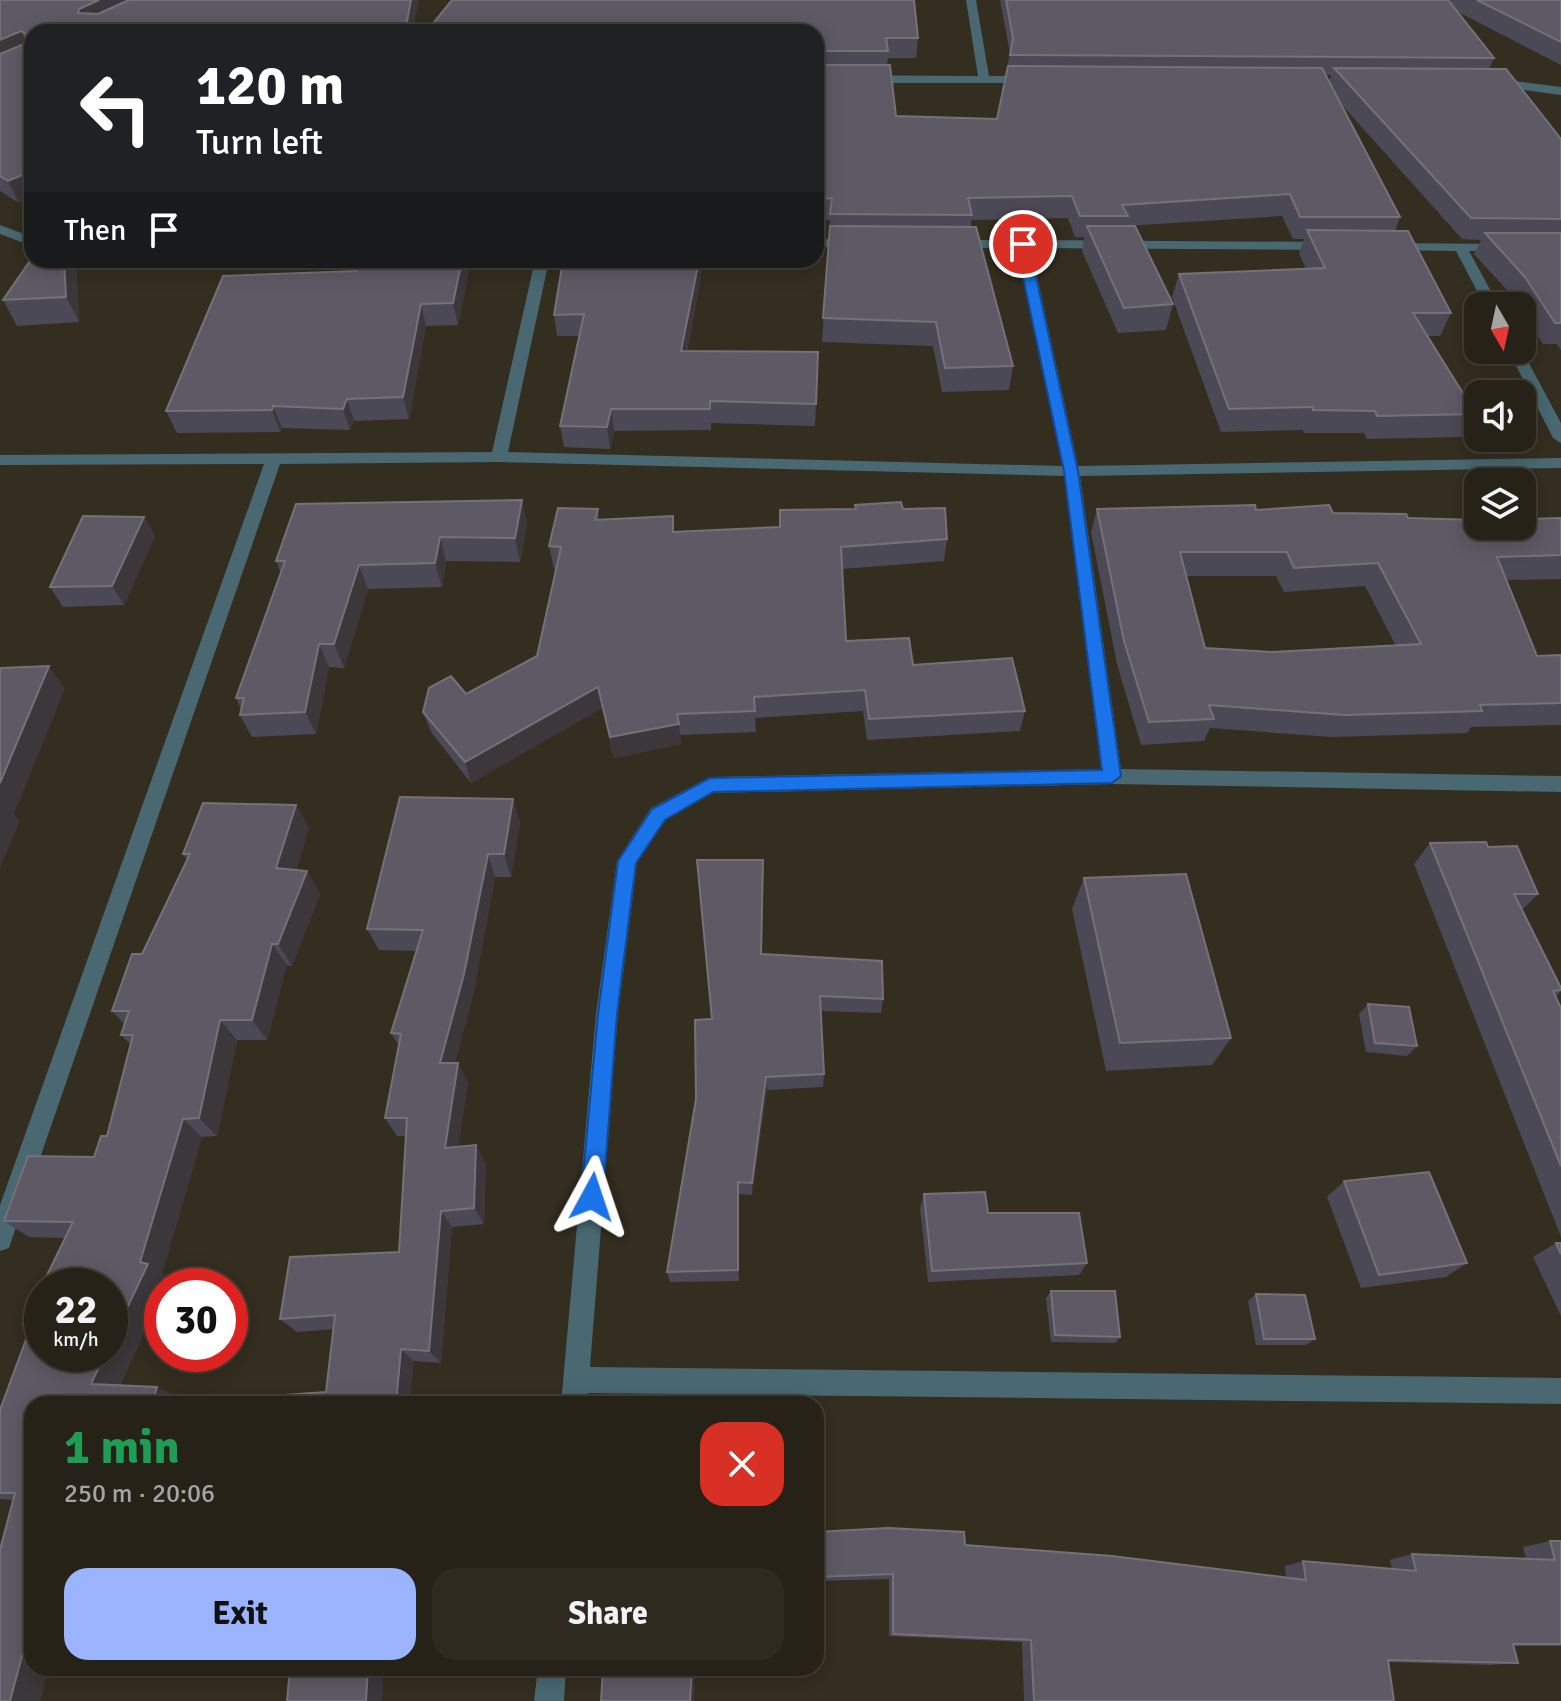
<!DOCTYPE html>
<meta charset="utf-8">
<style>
:root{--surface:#262217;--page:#2e2a20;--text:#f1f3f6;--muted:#a4a4a1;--line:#423f36;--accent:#9cb4fd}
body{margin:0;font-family:Signika,sans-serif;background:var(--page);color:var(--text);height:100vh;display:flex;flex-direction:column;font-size:30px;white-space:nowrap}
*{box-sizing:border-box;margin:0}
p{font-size:26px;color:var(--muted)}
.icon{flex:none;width:44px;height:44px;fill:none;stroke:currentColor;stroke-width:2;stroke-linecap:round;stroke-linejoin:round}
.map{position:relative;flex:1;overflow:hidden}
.sheet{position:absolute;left:24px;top:1396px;width:800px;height:280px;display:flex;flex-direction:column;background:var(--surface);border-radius:24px;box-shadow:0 4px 20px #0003,0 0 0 2px var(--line)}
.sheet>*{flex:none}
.banner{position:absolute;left:24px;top:24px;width:800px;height:244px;border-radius:24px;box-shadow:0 4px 20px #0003,0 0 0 2px var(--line);background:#202124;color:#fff;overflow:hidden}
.needle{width:52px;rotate:171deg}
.controls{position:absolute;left:1464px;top:292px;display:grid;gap:16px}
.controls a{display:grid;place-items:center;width:72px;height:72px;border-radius:16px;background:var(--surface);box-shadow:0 4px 20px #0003,0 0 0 2px var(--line);font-size:40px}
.speed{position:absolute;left:24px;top:1268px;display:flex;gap:16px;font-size:40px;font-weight:700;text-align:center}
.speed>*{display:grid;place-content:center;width:104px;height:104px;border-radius:50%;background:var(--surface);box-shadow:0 4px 20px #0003,0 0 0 2px var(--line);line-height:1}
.speed small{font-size:20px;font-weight:400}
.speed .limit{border:12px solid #d22;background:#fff;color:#111}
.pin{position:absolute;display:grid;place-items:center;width:68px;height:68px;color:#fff;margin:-34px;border:4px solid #fff;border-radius:50%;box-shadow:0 2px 8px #0007}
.me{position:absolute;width:88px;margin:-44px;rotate:5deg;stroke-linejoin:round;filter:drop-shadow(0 0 6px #0008)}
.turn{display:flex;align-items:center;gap:28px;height:168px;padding:0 40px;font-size:36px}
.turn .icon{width:104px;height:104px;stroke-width:2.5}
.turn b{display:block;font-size:56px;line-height:68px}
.then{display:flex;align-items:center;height:76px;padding:0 40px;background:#0003;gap:16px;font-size:30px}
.round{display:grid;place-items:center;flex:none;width:84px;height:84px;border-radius:24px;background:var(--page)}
.summary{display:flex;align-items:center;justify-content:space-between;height:136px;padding:0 40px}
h1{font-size:48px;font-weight:700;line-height:60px;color:#1e9e55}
.primary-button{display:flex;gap:16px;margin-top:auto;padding:16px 40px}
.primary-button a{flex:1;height:92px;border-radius:24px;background:var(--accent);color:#111;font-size:32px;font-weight:700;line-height:92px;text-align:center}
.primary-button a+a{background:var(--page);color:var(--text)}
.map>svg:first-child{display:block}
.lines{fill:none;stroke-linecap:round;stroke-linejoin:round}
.minor{fill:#496871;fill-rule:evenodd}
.wall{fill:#4c4956;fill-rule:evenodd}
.shaded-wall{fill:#3b373a}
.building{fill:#5d5a65;stroke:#747178;stroke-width:2;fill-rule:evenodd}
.route{fill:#1a73e8;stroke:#114b97;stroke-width:2}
</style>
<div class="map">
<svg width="1561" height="1701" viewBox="0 0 1561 1701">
<rect width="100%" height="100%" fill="#332e1f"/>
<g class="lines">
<g class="minor">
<path d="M966 0H976L989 76H1031L1037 80 1035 83H816V75L978 76Z"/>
<path d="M1491 78 1561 87V95L1487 85V79Z"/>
<path d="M0 225 32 237V246L0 234Z"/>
<path d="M816 239H856L863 243 856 247H816Z"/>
<path d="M1023 240 1328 242 1335 246 1328 250 1031 248 1078 466 1561 458V468L1080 476 1121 769 1561 776V792L1112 784 713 793 665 820 637 863 618 1014 590 1367 1561 1378V1404L588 1393 587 1404H561L596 1014 617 861 651 808 710 777 1101 769 1064 476 499 462 280 464 12 1239 9 1248 0 1251V1205L264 464 0 465V455L492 452 535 260H549L508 452 1062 466 1017 248H956L949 244 956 240Z"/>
<path d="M1392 243 1509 244 1511 247 1504 251H1469L1499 306H1485L1456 251 1387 250 1385 247Z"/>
<path d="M1508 350H1522L1561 423V443L1553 438Z"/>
<path d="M538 1668H566L564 1701H534Z"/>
</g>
</g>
<g class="wall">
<path d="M0 0 32 32V197L19 203 0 191Z"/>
<path d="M1000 0H1561V65L1458 12 1494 58 1489 69 1561 139V350L1557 344H1543L1522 311V306H1519L1514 298 1474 254 1481 240 1462 239 1342 105 1400 217 1395 231 1451 313 1440 336H1427L1476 414 1464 437 1367 439 1364 433H1304L1303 430 1221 432 1172 297 1179 274 1306 269 1299 253 1304 239H1293L1282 216 1125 226 1173 304 1166 330 1118 333 1082 251 1084 237H1075L1068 218 971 220V227L1013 366 1009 390 942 392 933 346 822 342 830 220H816V32L918 38 916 58H888L887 65 896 116 997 119 1010 53ZM1326 75H1331L1329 82Z"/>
<path d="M76 260 79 322 17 326 3 300Z"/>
<path d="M471 260 458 325 426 326 409 419 354 421 350 430 282 428 280 432 177 433 166 411 356 271Z"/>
<path d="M704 260 687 351 818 352 815 426 711 423V430L614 431 610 449 564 447 560 426 579 336H557L554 315Z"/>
<path d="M522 500 527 524 520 562 446 561 442 587 368 589 344 668 329 667 316 734 252 737 240 715 241 709 236 698 281 573 276 561Z"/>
<path d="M855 505 903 509 947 539 944 561 842 569 846 641 913 665 1025 711 1020 731 867 740 863 711 755 718 756 732 680 735 681 744 614 758 602 708 471 783 431 732 423 712 466 694 537 656 557 569H554L549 546 598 509 599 520 674 532 780 527 855 509Z"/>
<path d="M1097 509 1256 510 1408 518 1478 520 1561 518V579L1506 580 1537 656 1561 655V725L1471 727 1467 733 1331 737 1210 728 1204 741 1141 745 1117 664 1091 532ZM1186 576H1276L1284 592 1365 586 1396 646 1272 652 1205 648Z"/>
<path d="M144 517 155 536 124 605 63 607 50 587Z"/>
<path d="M513 799 520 823 511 877H495L473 995 455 1063 468 1082 458 1147 486 1163 484 1224 452 1227 441 1363 414 1361 326 1392 334 1329 297 1332 280 1319 399 1252 406 1136H397L385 1118 399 1046 391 1033 417 951 379 950 367 929Z"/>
<path d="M203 803 296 805 309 829 296 870 307 871 320 894 292 966 287 965 267 1040H237L217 1136 202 1137 162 1274 169 1279 165 1286H162V1293L120 1385 157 1387 179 1398 177 1404H32V1668H48L40 1701H0V1550L14 1500 0 1499V1410L30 1328 23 1324 66 1238 29 1237 4 1221 28 1156 94 1157 101 1136H107L131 1045 121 1035 124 1024 112 1011 132 954H142L187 860 183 854ZM42 1286H110V1354H42Z"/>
<path d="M1430 843 1488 847 1538 894 1522 910 1561 988V991L1556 996 1561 1008V1237L1414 864Z"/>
<path d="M763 860 762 954 883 999 881 1013 820 1011 824 1074 823 1087 767 1090 752 1195 739 1194V1281L670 1282 667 1272 712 1019Z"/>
<path d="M1084 878 1231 1038 1212 1065 1106 1071 1072 909Z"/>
<path d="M1368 1004 1417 1046 1407 1056 1366 1052 1359 1014Z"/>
<path d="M1344 1181 1467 1263 1446 1277 1361 1288 1327 1197Z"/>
<path d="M924 1194 988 1213 1087 1263 1079 1275 928 1282 920 1208Z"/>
<path d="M1556 1243H1561V1316L1533 1257Z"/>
<path d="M1051 1291 1120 1337 1115 1343 1051 1342 1046 1298Z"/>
<path d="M1256 1294 1315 1339 1306 1345H1256L1248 1301Z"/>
<path d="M816 1532 1286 1577 1285 1566 1303 1561 1392 1569 1390 1560 1412 1554 1526 1559 1523 1547 1550 1541H1561V1646H1514L1518 1663 1491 1665 1388 1662 1394 1701H1024L1022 1642 889 1636V1579L816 1581Z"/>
</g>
<g class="shaded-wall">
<path d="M99 0H154L87 32 78 13 79 9Z"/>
<path d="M411 0H419L413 32H405Z"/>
<path d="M21 31 31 52 0 65V40Z"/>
<path d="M32 171V197L19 203 8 181Z"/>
<path d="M64 260H76L79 322 66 297Z"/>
<path d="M462 260H471L458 325 453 303Z"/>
<path d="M699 260H704L682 373 681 351Z"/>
<path d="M421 304 426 326 409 419 403 397Z"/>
<path d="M347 399 354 421 350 430 343 409Z"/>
<path d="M273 406 282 428 280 432 272 410Z"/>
<path d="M611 409 614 431 610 449 607 427Z"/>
<path d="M522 500 527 524 520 562 515 538Z"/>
<path d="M144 517 155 536 124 605 112 586Z"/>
<path d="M440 537 446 561 442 587 435 563Z"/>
<path d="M359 565 368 589 344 668 334 644Z"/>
<path d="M319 644 329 667 316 734 305 712Z"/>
<path d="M49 666 65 689 14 814 20 821 0 868V783Z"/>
<path d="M598 687 602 708 471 783 465 762Z"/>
<path d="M679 724 681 744 614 758 610 737Z"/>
<path d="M513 799 520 823 511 877 504 854Z"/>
<path d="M296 805 309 829 289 890 276 868Z"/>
<path d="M488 854 495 877 473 995 450 1082 440 1063Z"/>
<path d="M307 871 320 894 292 966 278 944Z"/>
<path d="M272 944 287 965 267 1040 252 1020Z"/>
<path d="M220 1020 237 1040 217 1136 199 1118Z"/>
<path d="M458 1063 468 1082 455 1166 445 1148Z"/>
<path d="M766 1077 767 1090 752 1195V1183Z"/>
<path d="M183 1119 202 1137 162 1274 169 1279 165 1286H162V1293L115 1395 91 1384 105 1354H110V1344L140 1262Z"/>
<path d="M476 1145 486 1163 484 1224 474 1208Z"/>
<path d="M738 1182 739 1194V1281L738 1270Z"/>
<path d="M441 1211 452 1227 441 1363 429 1351Z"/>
<path d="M401 1349 414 1361 410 1404H396Z"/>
<path d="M157 1387 179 1398 177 1404H152Z"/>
<path d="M32 1618V1668H48L40 1701H10Z"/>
<path d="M368 1668H384L382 1701H366Z"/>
<path d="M692 1668H695L694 1701H690Z"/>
</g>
<g class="building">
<path d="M0 0H99L79 9 78 13 98 14 129 0H411L405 32H359L360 27 349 32H32V171L8 181 0 176V54L24 44 26 34 21 31 0 40Z"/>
<path d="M452 0H914L918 38H886L888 51H816V32H426Z"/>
<path d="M1006 0H1448L1494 58 1010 55 1013 38Z"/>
<path d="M1477 0H1561V42Z"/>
<path d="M816 63V65H890L896 116 997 119 1008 66 1322 68 1400 217H1300L1290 194 1122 205 1128 216H1080L1072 196 968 198 972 215 830 214 832 198 816 199Z"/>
<path d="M1334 68 1506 69 1561 139V219L1471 218Z"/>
<path d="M830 226 976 227 1013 366 945 368 936 322 823 318Z"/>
<path d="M1087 226H1135L1173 304 1124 308Z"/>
<path d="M1307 230 1408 231 1451 313H1413L1476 414 1377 416 1375 411 1313 410V407L1229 409 1179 274 1325 268Z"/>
<path d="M1485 233H1561V323H1555L1525 277Z"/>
<path d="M32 258V260H64L66 297 3 300Z"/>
<path d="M360 260H462L453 303 421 304 403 397 347 399 343 409 273 406 272 410 166 411 223 276 356 271Z"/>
<path d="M563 260H699L681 351 818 352 816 404 710 401V409H611L607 427 560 426 584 314 554 315Z"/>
<path d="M522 500 515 538 440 537 435 563 359 565 334 644H319L305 712 240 715 244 698H236L285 561H276L296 504Z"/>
<path d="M901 502 903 509 945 508 947 539 841 547 846 641 909 638 913 665 1012 658 1025 711 869 719 865 690 754 697 755 711 677 714 679 724 610 737 598 687 465 762 423 712 429 688 451 676 466 694 537 656 561 547 549 546 558 508 598 509 595 520 673 516V532L780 527V510L856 509 855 505Z"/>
<path d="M1255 505 1256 510 1329 505 1333 513 1406 514 1408 518 1478 520V526H1522V519L1561 518V555L1497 557 1537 656 1561 655V703L1480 705 1482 711 1344 715 1209 705 1214 719 1149 722 1124 641 1097 509ZM1180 552H1287L1294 568 1378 563 1421 644 1272 652 1205 648Z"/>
<path d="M83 516 144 517 112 586 50 587Z"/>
<path d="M49 666 0 783V668Z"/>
<path d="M400 797 513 799 504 854H488L464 974 440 1063H458L445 1148 476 1145 474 1208 441 1211 429 1351 401 1349 396 1404H255L256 1397 326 1392 335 1315 280 1319 290 1257 399 1252 407 1118H385L401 1034 391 1033 423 930 367 929Z"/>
<path d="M203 803 296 805 276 868 307 871 278 944H272L252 1020H220L199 1118 183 1119 140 1262 148 1264 110 1344V1286H42V1354H105L91 1384 157 1387 152 1404H32V1618L10 1701H0V1550L15 1493H0V1410L31 1326 23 1324 73 1222 4 1221 28 1156 94 1157 101 1136H107L133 1035H121L129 1011H112L132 954H142L190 854H183Z"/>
<path d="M1486 842 1488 847 1517 846 1538 894H1514L1561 988V990L1553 991 1561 1008V1166L1430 843Z"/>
<path d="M697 860H763L761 954 882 961 883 999 820 996 824 1074 766 1077 752 1183 738 1182V1270L667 1272 696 1099 695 1020 712 1019Z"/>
<path d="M1186 874 1231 1038 1120 1043 1084 878Z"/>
<path d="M1368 1004 1409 1007 1417 1046 1375 1043Z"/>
<path d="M1429 1172 1467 1263 1379 1275 1344 1181Z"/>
<path d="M985 1192 988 1213H1079L1087 1263 932 1271 924 1194Z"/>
<path d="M1556 1243H1561V1254Z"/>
<path d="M1051 1291H1115L1120 1337 1055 1335Z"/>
<path d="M1256 1294 1305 1295 1315 1339H1264Z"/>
<path d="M888 1528 964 1532 965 1545 1112 1556 1306 1580 1303 1561 1416 1571 1412 1554 1555 1560 1550 1541H1561V1644H1513L1518 1663 1388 1660 1394 1701H1034L1031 1640 893 1634V1574L816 1577V1532Z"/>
<path d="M290 1668H368L366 1701H287Z"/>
<path d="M603 1668H692L690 1701H601Z"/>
</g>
<path class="route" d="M1023 240 1029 244 1078 471 1121 776 1112 783 713 792 665 820 636 863 617 1014 603 1197 599 1205 592 1208 584 1205 581 1197 598 1014 618 861 652 809 710 778 1102 770 1064 471 1016 244Z"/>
</svg>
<div class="controls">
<a><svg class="needle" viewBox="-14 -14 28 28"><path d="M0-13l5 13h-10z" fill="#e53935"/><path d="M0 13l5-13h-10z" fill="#a4a4a1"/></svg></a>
<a><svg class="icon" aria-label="sound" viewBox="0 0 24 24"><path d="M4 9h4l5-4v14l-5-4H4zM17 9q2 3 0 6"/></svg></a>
<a><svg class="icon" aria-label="layers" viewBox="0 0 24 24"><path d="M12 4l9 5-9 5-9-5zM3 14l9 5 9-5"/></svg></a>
</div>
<div class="speed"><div>22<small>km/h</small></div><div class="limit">30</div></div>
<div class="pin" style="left:1023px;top:244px;background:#d93025"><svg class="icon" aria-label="arrive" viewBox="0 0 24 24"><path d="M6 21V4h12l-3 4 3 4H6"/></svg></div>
<svg class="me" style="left:592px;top:1197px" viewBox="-20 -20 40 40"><path d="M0-17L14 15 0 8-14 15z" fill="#1a73e8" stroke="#fff" stroke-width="4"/></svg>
<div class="banner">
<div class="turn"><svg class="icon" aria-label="left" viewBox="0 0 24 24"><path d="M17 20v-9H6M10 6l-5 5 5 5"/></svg><div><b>120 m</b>Turn left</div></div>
<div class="then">Then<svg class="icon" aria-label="arrive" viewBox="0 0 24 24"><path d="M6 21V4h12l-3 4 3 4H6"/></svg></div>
</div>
<section class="sheet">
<div class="summary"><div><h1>1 min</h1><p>250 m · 20:06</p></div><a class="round" style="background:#d93025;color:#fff"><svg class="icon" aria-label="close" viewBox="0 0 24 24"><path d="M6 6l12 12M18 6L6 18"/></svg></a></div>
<div class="primary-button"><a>Exit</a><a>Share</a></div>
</section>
</div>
